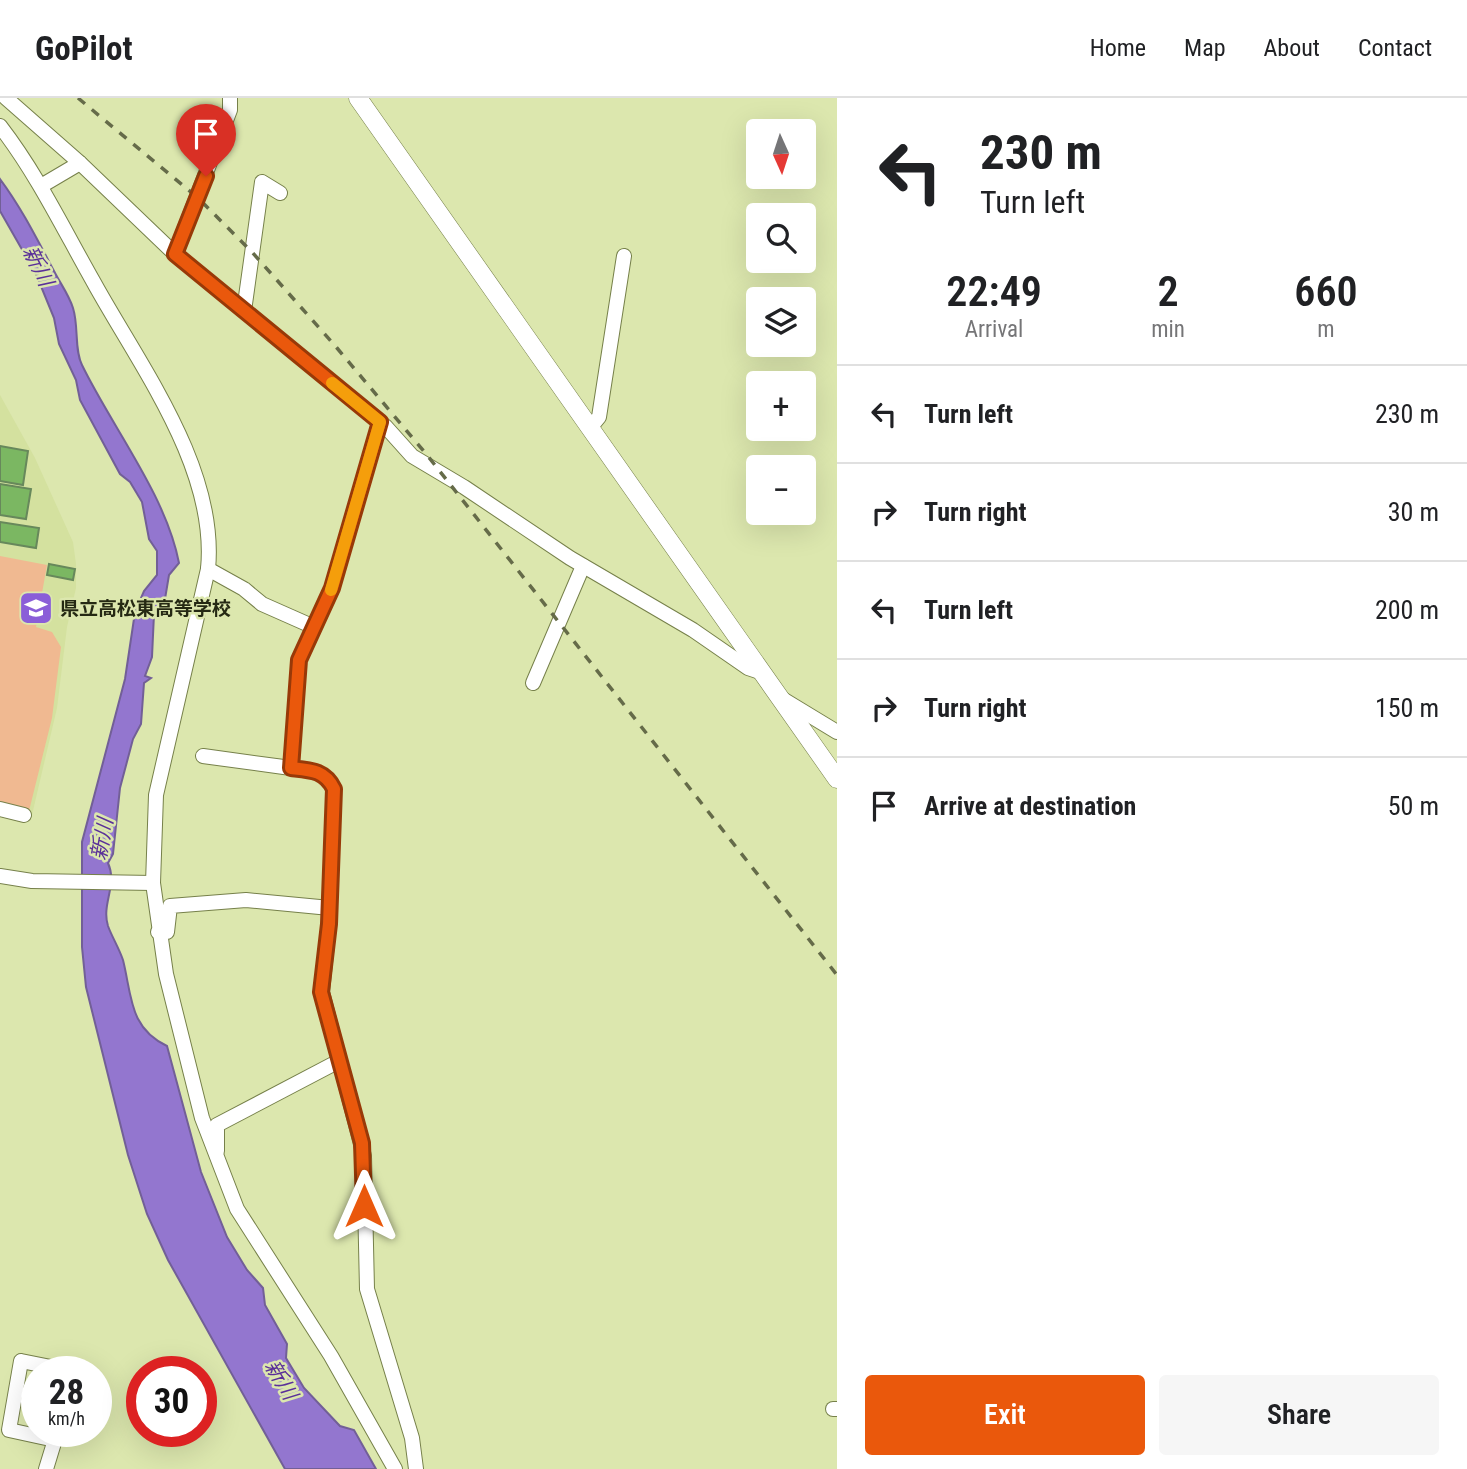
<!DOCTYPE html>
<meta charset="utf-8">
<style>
:root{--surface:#fff;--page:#f6f6f6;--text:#202124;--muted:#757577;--line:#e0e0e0;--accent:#ea580c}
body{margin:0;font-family:"Roboto Condensed","Noto Sans JP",sans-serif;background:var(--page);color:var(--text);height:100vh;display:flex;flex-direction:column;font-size:26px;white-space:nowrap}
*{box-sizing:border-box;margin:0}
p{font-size:23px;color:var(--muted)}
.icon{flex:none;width:38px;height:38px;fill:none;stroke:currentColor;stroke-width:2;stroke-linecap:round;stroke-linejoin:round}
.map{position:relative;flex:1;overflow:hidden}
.details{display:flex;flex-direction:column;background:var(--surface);width:630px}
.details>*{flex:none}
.hud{background:#fff;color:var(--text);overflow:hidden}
.needle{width:46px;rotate:177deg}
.controls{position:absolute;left:746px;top:21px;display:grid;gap:14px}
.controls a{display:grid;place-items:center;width:70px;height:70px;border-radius:7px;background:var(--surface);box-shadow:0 7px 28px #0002;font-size:35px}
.speed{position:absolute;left:21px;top:1258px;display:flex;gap:14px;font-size:35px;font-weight:700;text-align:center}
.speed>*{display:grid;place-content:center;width:91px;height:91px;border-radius:50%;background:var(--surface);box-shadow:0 7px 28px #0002;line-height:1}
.speed small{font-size:18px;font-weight:400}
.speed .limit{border:10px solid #d22;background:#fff;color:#111}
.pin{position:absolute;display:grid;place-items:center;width:60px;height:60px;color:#fff;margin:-72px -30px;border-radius:50% 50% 50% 0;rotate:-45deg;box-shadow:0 0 7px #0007}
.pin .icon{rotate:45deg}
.me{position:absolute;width:77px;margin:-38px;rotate:0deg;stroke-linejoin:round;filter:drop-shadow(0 0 5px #0008)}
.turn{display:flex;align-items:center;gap:24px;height:147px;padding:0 28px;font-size:32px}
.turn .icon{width:91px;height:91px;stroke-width:2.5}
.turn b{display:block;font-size:49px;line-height:60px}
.eta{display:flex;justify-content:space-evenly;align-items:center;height:119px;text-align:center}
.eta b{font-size:42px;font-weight:600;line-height:49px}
.action{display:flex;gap:14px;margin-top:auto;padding:14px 28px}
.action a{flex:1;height:80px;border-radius:7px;background:var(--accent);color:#fff;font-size:28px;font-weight:600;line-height:80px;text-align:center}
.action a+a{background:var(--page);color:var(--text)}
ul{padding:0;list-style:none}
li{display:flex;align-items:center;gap:21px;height:98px;padding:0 28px;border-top:2px solid var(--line)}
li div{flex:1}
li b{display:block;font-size:26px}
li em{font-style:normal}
header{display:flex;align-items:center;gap:42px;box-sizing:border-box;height:98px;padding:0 35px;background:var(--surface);border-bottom:2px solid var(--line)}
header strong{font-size:33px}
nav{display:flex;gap:38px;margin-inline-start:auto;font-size:24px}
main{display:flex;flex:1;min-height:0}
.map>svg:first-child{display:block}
.built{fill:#d4e19f}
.green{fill:#f0b991}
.water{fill:#9376cf;stroke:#725f97;stroke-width:2}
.building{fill:#7bb762;stroke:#67885b;stroke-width:2}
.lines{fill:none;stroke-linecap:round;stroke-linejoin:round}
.minor-casing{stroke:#76804a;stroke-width:16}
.tertiary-casing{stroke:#76804a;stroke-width:19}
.minor{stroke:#fff;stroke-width:14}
.tertiary{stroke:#fff;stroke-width:18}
.rail{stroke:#656b49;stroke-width:3.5;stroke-dasharray:9 9;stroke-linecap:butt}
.route-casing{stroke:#983908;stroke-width:18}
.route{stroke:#ea580c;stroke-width:12}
.slow{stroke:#f59e0b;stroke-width:12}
.labels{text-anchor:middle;stroke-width:5;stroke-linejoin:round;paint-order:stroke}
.poi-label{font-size:19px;font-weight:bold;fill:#252913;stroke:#dce7ae;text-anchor:start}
.water-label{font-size:21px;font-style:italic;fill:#5a3099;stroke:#dce7ae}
</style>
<header>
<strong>GoPilot</strong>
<nav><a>Home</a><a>Map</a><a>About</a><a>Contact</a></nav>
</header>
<main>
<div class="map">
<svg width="837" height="1371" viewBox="0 0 837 1371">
<rect width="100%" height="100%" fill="#dce7ae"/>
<path class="built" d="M0 297 35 360 73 444 76 466V490L67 529 57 610 32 717 0 709Z"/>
<path class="green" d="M0 458 47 467 36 529 52 534 61 549 52 620 29 713 0 705Z"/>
<path class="water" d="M0 81C21 109 37 141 54 173 60 185 69 197 73 210 79 229 74 251 82 267 112 329 166 397 179 465L169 477 165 501 161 502 159 512 154 516 152 559 145 578 151 580 144 585 141 626 133 641 120 690 113 756 108 765C118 787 101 806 108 828 112 839 119 850 123 862 132 898 129 930 167 948L201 1074 227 1139 247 1172 263 1190 265 1207 287 1246 286 1260 304 1290 340 1328 354 1332 376 1371H285L168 1162 147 1116 128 1057 86 889 82 849V744L125 581 135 514 144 493 157 477V453L149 441 142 404 130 384 120 376 80 302 76 282 59 246 54 220 36 176 0 113Z"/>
<g class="building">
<path d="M0 348 28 353 23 387 0 383Z"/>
<path d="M0 386 31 391 26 421 0 417Z"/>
<path d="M0 424 39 430 36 450 0 444Z"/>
<path d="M49 466 75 471 73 482 47 477Z"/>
</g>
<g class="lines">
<g class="minor-casing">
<g id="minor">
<path d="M6 0 80 65 175 156 386 329 412 358 464 389 570 460 693 532 748 570 763 575"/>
<path d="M0 28C37 76 63 130 93 183 139 267 218 370 208 471L156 697 153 785 166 876 202 1020 237 1111 331 1258 395 1371"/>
<path d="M41 88 80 65"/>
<path d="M175 156 230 12V0"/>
<path d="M244 213 262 84 280 95"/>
<path d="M380 324 332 490 299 562 291 670C310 672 325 672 334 691L329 826 322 894 364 1058 367 1191 412 1340 416 1371"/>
<path d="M590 330 599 319 624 158"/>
<path d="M208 471 244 491 262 506 314 529"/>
<path d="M533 585 583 468"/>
<path d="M781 600 837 634"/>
<path d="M203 658 291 670"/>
<path d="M0 711 24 717"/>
<path d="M0 778 32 783 153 785"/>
<path d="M158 834H167L170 808 246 802 330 810"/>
<path d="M217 1053V1027L339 963"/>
<path d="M833 1311H837"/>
<path d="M55 1342 9 1332 21 1263 76 1274"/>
<path d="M46 1371 57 1335"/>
</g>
</g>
<g class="tertiary-casing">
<path id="tertiary" d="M358 0 837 681"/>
</g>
<use href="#minor" class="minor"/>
<use href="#tertiary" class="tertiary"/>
<path class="rail" d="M78 0 198 100 252 154 337 250 427 357 837 877"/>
</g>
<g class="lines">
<g class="route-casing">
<path id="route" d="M206 78 175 156 380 324 332 490 299 562 291 670C310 672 325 672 334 691L329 826 321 894 362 1045 364 1108"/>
</g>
<use href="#route" class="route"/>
<path class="slow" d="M331 492 380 324 332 285"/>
</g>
<defs>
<g id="school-square" transform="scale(1.75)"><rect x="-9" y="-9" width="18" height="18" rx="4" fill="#8a5ed8" stroke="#dce7ae"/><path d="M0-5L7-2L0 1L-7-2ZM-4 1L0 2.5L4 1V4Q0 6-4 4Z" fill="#fff"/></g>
</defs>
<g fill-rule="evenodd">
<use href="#school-square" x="36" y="510"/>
</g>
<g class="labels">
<g class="poi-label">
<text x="60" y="517">県立高松東高等学校</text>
</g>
<g class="water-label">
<text transform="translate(38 168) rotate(64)" y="7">新川</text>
<text transform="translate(102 741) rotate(-80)" y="7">新川</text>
<text transform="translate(281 1282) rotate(59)" y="7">新川</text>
</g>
</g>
</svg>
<div class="controls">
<a><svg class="needle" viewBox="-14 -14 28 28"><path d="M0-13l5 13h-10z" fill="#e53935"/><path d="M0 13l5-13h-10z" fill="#757577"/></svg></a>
<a><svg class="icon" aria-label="search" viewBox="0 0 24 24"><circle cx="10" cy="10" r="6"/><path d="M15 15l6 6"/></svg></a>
<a><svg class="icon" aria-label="layers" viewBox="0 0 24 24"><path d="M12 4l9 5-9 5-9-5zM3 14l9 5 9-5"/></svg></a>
<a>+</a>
<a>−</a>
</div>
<div class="speed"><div>28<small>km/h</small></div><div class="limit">30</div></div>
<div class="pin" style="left:206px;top:78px;background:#d93025"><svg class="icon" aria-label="arrive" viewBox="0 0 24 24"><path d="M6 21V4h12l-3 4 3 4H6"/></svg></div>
<svg class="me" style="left:364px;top:1108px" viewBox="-20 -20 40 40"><path d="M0-17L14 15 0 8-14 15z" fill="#ea580c" stroke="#fff" stroke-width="4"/></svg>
</div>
<section class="details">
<div class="hud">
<div class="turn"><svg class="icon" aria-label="left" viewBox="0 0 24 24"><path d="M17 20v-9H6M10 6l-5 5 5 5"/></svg><div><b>230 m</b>Turn left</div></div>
</div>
<div class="eta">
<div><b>22:49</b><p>Arrival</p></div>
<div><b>2</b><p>min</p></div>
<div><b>660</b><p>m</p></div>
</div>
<ul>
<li><svg class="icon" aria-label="left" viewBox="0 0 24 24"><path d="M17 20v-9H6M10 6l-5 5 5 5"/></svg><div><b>Turn left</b></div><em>230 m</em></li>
<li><svg class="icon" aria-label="right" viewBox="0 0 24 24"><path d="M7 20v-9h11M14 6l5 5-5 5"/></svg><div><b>Turn right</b></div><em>30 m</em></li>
<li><svg class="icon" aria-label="left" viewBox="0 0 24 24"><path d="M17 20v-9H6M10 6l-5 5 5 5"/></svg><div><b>Turn left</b></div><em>200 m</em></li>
<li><svg class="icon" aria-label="right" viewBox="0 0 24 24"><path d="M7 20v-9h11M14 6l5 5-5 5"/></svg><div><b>Turn right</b></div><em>150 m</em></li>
<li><svg class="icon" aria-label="arrive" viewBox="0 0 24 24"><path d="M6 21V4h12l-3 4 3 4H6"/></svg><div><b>Arrive at destination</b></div><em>50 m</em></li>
</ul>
<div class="action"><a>Exit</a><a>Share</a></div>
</section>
</main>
